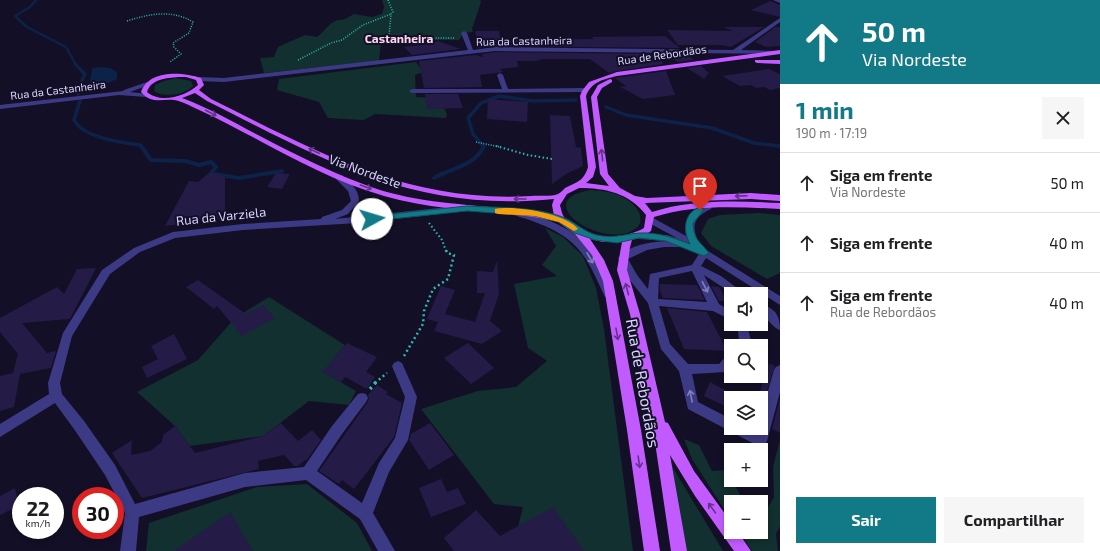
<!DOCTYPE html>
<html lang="pt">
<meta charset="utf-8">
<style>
:root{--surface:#fff;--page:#f6f6f6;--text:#202124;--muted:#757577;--line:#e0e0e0;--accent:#127987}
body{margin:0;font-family:"Exo 2",sans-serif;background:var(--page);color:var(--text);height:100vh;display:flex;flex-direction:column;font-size:15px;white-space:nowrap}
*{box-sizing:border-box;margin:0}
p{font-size:13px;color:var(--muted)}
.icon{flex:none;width:22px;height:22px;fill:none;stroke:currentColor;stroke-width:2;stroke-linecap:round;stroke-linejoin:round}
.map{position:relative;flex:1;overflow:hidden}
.panel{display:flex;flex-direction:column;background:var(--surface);width:320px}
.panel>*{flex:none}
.top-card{background:#127987;color:#fff;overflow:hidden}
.controls{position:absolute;left:724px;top:287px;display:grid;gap:8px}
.controls a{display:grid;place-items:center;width:44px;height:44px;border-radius:0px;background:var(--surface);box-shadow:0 2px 6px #0003;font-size:20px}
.speed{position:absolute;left:12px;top:487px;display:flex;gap:8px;font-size:20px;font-weight:700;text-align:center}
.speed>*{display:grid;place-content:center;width:52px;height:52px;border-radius:50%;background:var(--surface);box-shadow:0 2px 6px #0003;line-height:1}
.speed small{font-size:10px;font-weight:400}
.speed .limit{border:6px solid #d22;background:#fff;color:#111}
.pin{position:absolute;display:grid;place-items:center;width:34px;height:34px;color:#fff;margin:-41px -17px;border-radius:50% 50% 50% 0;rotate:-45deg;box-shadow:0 0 4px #0007}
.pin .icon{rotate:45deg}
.me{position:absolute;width:44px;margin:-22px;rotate:84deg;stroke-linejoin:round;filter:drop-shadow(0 0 3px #0008)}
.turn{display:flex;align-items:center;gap:14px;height:84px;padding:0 16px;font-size:18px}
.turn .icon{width:52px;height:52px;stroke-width:2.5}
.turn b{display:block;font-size:28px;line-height:34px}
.round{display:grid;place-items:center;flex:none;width:42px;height:42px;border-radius:0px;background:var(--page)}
.overview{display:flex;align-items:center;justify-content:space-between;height:68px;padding:0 16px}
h1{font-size:24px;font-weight:700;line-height:30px;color:var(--accent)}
.primary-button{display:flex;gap:8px;margin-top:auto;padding:8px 16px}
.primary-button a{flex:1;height:46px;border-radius:0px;background:var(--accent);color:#fff;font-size:16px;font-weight:700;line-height:46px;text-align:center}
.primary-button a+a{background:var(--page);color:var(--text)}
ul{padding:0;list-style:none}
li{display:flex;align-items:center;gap:12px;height:60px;padding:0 16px;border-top:1px solid var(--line)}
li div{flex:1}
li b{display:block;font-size:15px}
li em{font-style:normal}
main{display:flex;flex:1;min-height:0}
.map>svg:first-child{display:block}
.green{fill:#12302f}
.water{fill:#0c2248}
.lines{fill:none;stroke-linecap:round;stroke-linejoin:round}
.stream-far2{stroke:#0c2248;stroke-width:2.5}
.stream-far1{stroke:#0c2248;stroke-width:3.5}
.stream{stroke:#0c2248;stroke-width:4}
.building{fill:#241b47}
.path-far3{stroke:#2fb8b0;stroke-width:1.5;stroke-dasharray:1 1.5;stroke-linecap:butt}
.path-far2{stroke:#2fb8b0;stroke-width:2;stroke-dasharray:1.5 2.5;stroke-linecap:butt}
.path-far1{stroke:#2fb8b0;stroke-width:2.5;stroke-dasharray:2 3;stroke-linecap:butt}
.path{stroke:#2fb8b0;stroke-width:3.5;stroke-dasharray:2.5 4;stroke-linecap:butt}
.minor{fill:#3d3a85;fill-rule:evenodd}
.major{fill:#c25bff;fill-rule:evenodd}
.oneway{stroke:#623188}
.oneway2{stroke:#837fbc}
.route{fill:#127987;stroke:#0c4f58}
.slow{fill:#f59e0b}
.labels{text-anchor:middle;stroke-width:4;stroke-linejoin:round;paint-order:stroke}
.far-street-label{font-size:11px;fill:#d9d4ff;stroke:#130f26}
.far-neighbourhood-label{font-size:12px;font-weight:bold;fill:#ffd6f0;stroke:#130f26}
.street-label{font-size:13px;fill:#d9d4ff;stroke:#130f26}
.near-street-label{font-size:16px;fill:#d9d4ff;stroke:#130f26}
</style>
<main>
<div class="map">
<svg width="780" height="551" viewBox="0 0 780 551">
<rect width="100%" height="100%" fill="#130f26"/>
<g class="green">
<path d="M382 0H480L481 2 472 29 473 32 464 33 459 40H391L381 42 379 61 264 73 260 58 274 57 278 47 305 35 317 37C325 31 332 18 343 20L354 14 372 17 382 14 384 7Z"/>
<path d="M416 62 423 72 415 75 416 97 439 98 447 114 446 118 375 114 364 120 328 118 319 102 277 90 279 79Z"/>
<path d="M176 78 191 81 193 86C185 95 164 98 154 91L155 85 164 81Z"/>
<path d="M591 190C603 191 615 192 626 199 644 210 648 229 623 234 588 240 534 199 591 190Z"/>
<path d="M758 213 780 215V273L767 279 711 246 701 233 708 219 720 215Z"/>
<path d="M545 228 563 237 583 256 596 288 604 329 633 551H512L523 507 494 504 421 409 478 391 516 387 547 361 528 348 514 284 557 276 542 265 556 246Z"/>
<path d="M269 297 345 345 323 372 356 391 349 405 309 401 263 436 190 446 175 426 137 392 198 360 235 318Z"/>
<path d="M684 439 699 445 712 471 727 470 744 502H731V520L692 459Z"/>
<path d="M780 440V526L776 534 778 551H752L739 532H761V527L763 528 767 509 774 497 773 467Z"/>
<path d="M664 453 723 551H686Z"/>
<path d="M307 484 357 523 372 551H146L149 523 257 487Z"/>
</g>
<path class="water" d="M100 67 110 68 117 72V79L95 89H89L92 68Z"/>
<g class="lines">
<path class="stream-far2" d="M36 0 30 7 15 16 27 27 66 47 76 65"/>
<g class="stream-far1">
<path d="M75 64 85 74 77 91 78 94"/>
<path d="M80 101 74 120C82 137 123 143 140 145L141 147"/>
<path d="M606 107 626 115 712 128 754 143 780 146"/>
<path d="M484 147 473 134 468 118 481 103 499 96 533 101 576 100"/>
</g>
<g class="stream">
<path d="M141 146 151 160 185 161 199 165 211 162 216 167 212 172 214 174 239 178 282 171"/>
<path d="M778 146H780"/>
<path d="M434 178C450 169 476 165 484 146"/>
</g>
</g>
<g class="building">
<path d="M770 1 780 5V17L751 10Z"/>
<path d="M723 27H764L731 47 720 45H678L667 30 733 31Z"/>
<path d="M775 27H780V46L766 47 755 42Z"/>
<path d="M475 31H499L501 40 594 39 592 37 665 36 680 48 495 46 479 48Z"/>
<path d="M438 41 461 49 412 55 404 47 430 44Z"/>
<path d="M495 52 659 54 663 64 617 71 609 73 590 59H543L536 61H517L518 67 500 69 503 72 480 75 482 87 424 88 419 61 476 55 483 57 482 54Z"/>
<path d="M665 54 687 55 694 60 678 62Z"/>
<path d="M701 66 709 73 704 79 687 68Z"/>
<path d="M769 69 780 74V88L770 90 764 87 756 88 751 85 740 86 722 76Z"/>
<path d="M666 71 675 95 643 99 620 87 626 86 615 78Z"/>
<path d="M425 94H458L463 108 427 109Z"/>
<path d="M488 99 528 102 527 122 487 119Z"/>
<path d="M550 115 570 116 576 147 581 148 583 166 566 174 552 184Z"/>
<path d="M210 172 225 177V218L165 226 189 181 198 182Z"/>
<path d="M276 173 290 174 282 189 267 187Z"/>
<path d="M497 261 499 294 490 321 502 331 482 344 434 331 438 322 427 319 441 286 455 290 445 314 475 322 485 293H477V271L493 272Z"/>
<path d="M96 268 70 319 22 323 47 353 56 351 51 368 20 374 14 407 0 411V376L13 373 18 354 0 332V318L57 287 64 294 77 269Z"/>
<path d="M198 280 246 314 263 305 275 318 242 336 217 306 214 309 186 287Z"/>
<path d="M660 284 697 285 705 300 663 298 660 291Z"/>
<path d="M711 286 719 287 727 301H719Z"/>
<path d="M667 308 707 312 727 351 684 349Z"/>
<path d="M174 334 187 359 147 378 142 367 158 359 151 346Z"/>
<path d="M347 343 377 357 366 372 375 377 367 389 345 377 341 382 322 372Z"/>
<path d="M468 343 494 368 471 384 444 358Z"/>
<path d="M769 363 775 366 761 410V398H758Z"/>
<path d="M710 382 731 393V409L704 396Z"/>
<path d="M377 385 388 392 386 394 402 403 394 437 354 489 342 480 339 484 319 471 367 403 369 399 368 395Z"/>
<path d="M780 398V433L772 429Z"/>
<path d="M281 423 298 441 312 430 321 440 306 461 305 460 298 466H294L284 455 258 461 259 469 142 498 112 453 132 440 131 455 150 451 162 442 163 435 175 426 195 453 263 436Z"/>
<path d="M430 423 454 455 429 470 409 440 411 434Z"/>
<path d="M441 479 447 492 458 488 466 504 431 517 419 488Z"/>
<path d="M15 488 19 506 0 515V496Z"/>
<path d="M553 507 584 551H454L444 538 476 510 500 536Z"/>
<path d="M230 512 253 551H174Z"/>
</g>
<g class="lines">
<g class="path-far3">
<path d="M388 0 393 12 391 14 389 36 393 38H455"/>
<path d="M127 21C149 14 172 9 193 22L189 33 173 43 174 47 181 54 170 62"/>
<path d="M298 60 331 43 342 40 363 25 391 14"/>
<path d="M476 142 500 147"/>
</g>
<g class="path-far2">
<path d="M496 146 528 155 552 159"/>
<path d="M429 223 442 240 446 251"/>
</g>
<g class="path-far1">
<path d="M404 356 423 324 424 311 433 289 448 279 454 255 447 253 446 250"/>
<path d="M375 383 387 373"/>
</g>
<path class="path" d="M370 389 376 382"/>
<g class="minor">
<path d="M773 0H780V3Z"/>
<path d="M780 18V22L741 50 778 51 779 52 776 54 495 51 224 82 199 81 196 79 199 77 224 78 468 50 461 33 464 31 467 33 473 50 495 47 733 50Z"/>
<path d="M500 73 503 75 508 89 585 88 588 90 585 92 412 93 409 91 412 89H502L497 75Z"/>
<path d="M147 82 149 83V85L130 92 148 94V96L146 97 119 95 0 109V105L123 91 124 90Z"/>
<path d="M336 175H342C350 183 359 189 359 201L348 214 335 219 467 205 471 208 467 211 358 223 243 230 175 238 140 252 110 274 72 336 60 383 62 394 84 421 115 465 135 504 245 473 304 467 332 426 358 394 362 393 366 394 368 398 366 402 342 434 317 471 362 503 379 463 395 438 405 397 392 366 394 363 398 361 402 363 417 397 408 440 389 472 373 513 395 551H378L360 519 306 480 245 487 139 517 136 551H120L125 513 105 475 74 429 55 403 0 437V424L49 394 48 383 63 333 102 270 134 248 173 232 243 224 321 219 322 217 342 210 351 201 348 191 336 179Z"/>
<path d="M708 204 712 207 711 209C692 218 691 227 700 245L698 247 708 251 780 296V305L706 258 701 266 721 276 745 294H733L704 275 719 304 731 311V320L713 311 659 306 670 344 688 364H719L727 355 731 353V366L726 372 692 374 698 402 731 419V428H748L756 432 757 428H761V415L774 370 776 367 780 365V392L767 441 765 445 760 447 688 409 679 371 661 349 648 303 629 279 618 258C628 245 651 242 666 241L639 239 636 238 634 236 636 234 667 235 677 238 647 222 646 220 647 218H653L686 236C682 220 693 208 708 204ZM664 247H681L699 254 692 265 650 274 648 289 637 275 628 259 647 250ZM692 271 707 302 658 299 659 278Z"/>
<path d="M513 209C538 216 570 225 587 246 598 260 606 277 614 294L613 297H605C599 285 594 272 587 261 570 232 540 223 510 214L509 212 510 210Z"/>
<path d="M761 304C776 309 780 316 780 330 773 328 767 318 761 314Z"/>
<path d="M737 324H747L751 341 748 346H735L739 340Z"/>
</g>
<g class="major">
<path d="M780 50V54L617 76C604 79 591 82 586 96L596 167 593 177 586 183 609 186 600 174 591 97 598 85 610 79 612 80V82L602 88 597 97 608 174 620 188 635 196 647 198 751 193 780 195V201L751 199 645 203 652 212C692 199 738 201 780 203V209C739 207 694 204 654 217L651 231 642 237 632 240 630 247 627 270 640 314 665 422 668 423 694 471 731 522V532H738L751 551H734L695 496 670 455 687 551H671L651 415 630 314 617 270 622 242H603L590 239 604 260 613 281 641 430 660 551H644L627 430 603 281 592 255 575 234 558 222 540 218C489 210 435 211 384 196 317 177 260 138 197 109 190 106 182 101 174 100 161 99 151 104 141 92 149 69 183 72 201 78L204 85 199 90 211 99C318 152 407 203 531 196 538 195 551 197 558 194 560 193 563 190 565 188 577 182 584 181 588 167L580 96 582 91 589 82 617 72ZM178 77H186L196 80 198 85C186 96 161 104 147 92 151 79 167 78 178 77ZM195 93 207 101C326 161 415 213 554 199L552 205 554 216C495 203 433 208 374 188 334 174 296 155 258 135 233 122 209 108 182 98ZM579 188C606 188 629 193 646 215L644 228C622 241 579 240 564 217 562 214 561 209 560 205L567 194Z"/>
<path d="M755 60H780V64L757 63 755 62Z"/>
</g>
</g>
<defs><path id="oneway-shaft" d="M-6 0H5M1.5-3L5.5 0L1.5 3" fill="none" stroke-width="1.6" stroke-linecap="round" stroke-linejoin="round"/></defs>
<g class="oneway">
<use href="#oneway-shaft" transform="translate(211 113) rotate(28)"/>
<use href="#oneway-shaft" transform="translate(314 151) rotate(-155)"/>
<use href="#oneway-shaft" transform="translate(602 155) rotate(-97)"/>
<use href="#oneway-shaft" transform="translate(366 187) rotate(20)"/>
<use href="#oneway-shaft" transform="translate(741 196) rotate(178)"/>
<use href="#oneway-shaft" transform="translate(520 199) rotate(180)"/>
<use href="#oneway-shaft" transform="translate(627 289) rotate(-105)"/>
<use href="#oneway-shaft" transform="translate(617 334) rotate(80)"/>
<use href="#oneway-shaft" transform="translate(639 462) rotate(82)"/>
<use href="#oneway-shaft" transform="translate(712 508) rotate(-126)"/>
</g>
<g class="oneway2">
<use href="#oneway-shaft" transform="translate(590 258) rotate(60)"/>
<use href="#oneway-shaft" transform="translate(705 287) rotate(63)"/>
<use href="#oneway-shaft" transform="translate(691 396) rotate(-101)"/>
</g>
<path class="route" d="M467 206C498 208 536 206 565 218 576 223 584 232 597 235 614 239 624 234 640 233 658 232 674 238 690 244 683 231 683 213 700 207L704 210 693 223C694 241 699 240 709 253L704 256 701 255 666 241 639 238 617 243 595 240 575 233 559 222 535 216 467 211 372 221 368 219 372 216Z"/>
<path class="slow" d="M495 209C514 205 565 213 578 229L574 231 559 222 535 216 498 214 495 213Z"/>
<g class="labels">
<g class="far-street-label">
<text transform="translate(524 41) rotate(-1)" y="4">Rua da Castanheira</text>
<text transform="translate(662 55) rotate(-8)" y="4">Rua de Rebordãos</text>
<text transform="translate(58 90) rotate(-7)" y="4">Rua da Castanheira</text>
</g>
<g class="far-neighbourhood-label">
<text x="399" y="43">Castanheira</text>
</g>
<g class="street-label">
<text transform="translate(365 171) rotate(20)" y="5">Via Nordeste</text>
<text transform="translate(221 216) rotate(-6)" y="5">Rua da Varziela</text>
</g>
<g class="near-street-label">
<text transform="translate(643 383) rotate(80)" y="6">Rua de Rebordãos</text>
</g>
</g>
</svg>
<div class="controls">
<a><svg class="icon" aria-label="sound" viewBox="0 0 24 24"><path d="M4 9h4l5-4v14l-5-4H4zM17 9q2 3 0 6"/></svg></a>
<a><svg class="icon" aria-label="search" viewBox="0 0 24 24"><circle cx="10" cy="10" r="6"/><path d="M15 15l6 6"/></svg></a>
<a><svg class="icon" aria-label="layers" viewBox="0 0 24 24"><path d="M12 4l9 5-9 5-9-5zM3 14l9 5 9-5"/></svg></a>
<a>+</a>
<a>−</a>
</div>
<div class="speed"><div>22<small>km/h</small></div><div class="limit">30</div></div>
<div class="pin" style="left:700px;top:210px;background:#d93025"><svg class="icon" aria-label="arrive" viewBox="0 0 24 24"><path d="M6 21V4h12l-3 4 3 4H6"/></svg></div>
<svg class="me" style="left:372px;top:219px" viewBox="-20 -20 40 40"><circle r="19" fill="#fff"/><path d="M0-13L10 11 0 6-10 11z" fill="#127987"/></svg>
</div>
<section class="panel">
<div class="top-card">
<div class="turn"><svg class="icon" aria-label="ahead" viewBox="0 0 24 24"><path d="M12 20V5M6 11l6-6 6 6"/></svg><div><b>50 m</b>Via Nordeste</div></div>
</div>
<div class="overview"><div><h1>1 min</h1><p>190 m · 17:19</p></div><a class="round"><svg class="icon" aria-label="close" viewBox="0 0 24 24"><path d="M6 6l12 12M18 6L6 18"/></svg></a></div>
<ul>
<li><svg class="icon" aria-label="ahead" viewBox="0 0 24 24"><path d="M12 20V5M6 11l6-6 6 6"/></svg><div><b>Siga em frente</b><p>Via Nordeste</p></div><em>50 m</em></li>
<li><svg class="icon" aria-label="ahead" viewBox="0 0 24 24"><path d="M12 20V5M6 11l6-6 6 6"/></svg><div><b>Siga em frente</b></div><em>40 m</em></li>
<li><svg class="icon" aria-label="ahead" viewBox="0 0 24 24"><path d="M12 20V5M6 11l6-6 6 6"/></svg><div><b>Siga em frente</b><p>Rua de Rebordãos</p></div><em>40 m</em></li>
</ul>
<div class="primary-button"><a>Sair</a><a>Compartilhar</a></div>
</section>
</main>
